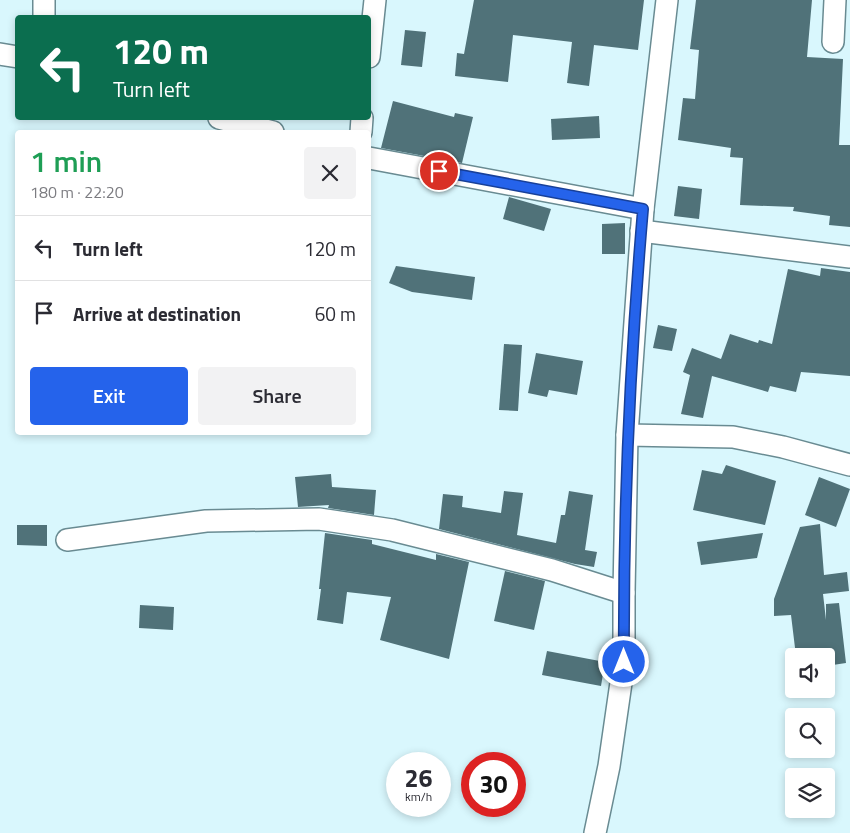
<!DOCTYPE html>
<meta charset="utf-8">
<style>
:root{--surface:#fff;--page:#f2f2f3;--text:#2b2b33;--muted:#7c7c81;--line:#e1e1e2;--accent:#2563eb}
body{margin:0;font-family:"Titillium Web",sans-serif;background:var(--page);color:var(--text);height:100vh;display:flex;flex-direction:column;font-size:19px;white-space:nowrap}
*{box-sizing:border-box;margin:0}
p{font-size:16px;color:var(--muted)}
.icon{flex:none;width:28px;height:28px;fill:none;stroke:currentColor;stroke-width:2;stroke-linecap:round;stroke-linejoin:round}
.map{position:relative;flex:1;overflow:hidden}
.details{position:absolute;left:15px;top:130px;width:356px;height:305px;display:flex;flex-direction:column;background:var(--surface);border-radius:5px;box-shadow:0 2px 8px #0003}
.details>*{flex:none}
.banner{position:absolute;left:15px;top:15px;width:356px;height:105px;border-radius:5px;box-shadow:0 2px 8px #0003;background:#0b6e4f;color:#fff;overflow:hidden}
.buttons{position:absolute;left:785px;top:648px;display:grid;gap:10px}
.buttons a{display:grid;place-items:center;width:50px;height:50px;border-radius:5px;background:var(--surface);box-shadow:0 2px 8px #0003;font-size:25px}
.speed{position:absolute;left:386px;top:752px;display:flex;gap:10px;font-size:25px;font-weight:700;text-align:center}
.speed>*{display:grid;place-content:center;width:65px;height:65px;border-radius:50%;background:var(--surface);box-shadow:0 2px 8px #0003;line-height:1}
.speed small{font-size:12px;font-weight:400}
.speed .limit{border:8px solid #d22;background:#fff;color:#111}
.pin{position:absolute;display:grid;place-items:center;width:42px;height:42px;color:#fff;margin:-21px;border:2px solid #fff;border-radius:50%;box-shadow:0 1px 5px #0007}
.me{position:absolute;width:55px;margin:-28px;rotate:0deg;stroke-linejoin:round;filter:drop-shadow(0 0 4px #0008)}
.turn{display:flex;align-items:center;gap:18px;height:105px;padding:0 15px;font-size:22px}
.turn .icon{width:65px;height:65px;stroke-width:2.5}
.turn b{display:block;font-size:35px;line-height:42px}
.round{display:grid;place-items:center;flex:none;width:52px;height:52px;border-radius:5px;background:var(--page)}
.head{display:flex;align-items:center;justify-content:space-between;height:85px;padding:0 15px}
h1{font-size:30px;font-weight:600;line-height:38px;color:#1e9e55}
.primary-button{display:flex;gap:10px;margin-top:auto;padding:10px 15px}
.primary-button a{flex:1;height:58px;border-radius:5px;background:var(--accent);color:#fff;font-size:20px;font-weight:600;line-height:58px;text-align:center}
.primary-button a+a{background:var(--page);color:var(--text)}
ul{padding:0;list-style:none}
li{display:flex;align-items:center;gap:15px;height:65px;padding:0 15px;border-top:1px solid var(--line)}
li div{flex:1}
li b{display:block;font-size:19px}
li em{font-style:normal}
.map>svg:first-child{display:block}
.building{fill:#507279}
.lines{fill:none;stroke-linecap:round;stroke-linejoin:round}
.minor-casing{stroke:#698b92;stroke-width:24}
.minor{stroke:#fff;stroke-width:21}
.route-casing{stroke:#184099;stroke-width:12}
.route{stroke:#2563eb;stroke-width:9}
</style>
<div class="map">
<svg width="850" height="833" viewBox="0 0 850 833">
<rect width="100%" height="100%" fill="#d9f7fd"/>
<g class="building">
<path d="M474 0H644L638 50 594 45 589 86 567 83 572 42 513 35 508 82 455 76 457 53 464 54Z"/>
<path d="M696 0H812L807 57 843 59 839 145H850V227L829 225 830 216 793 211 794 207 740 205 743 158 730 157 731 148 678 140 683 98 695 99 699 50 690 49Z"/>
<path d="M405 30 426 32 422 67 401 65Z"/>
<path d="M393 101 454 117 455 113 473 117 462 163 381 148Z"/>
<path d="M599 116 600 138 552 140 551 119Z"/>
<path d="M678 186 702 189 699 219 674 216Z"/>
<path d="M509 197 551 209 544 231 503 219Z"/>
<path d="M625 223V254H602V224Z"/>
<path d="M396 266 475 277 472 300 412 292 389 283Z"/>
<path d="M821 268 850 272V376L801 372 796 392 770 386 768 392 712 376 703 418 681 414 690 375 683 372 692 348 721 359 730 334 758 343 759 340 772 344 788 269 820 276Z"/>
<path d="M658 325 677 329 672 351 653 348Z"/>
<path d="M504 344 522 345 518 411 499 410Z"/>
<path d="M536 353 583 361 577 395 549 390 547 397 528 393Z"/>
<path d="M726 465 776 481 765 525 693 510 702 470 722 474Z"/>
<path d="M331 474 332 487 376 490 374 515 328 508 329 505 298 507 295 477Z"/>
<path d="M819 477 850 489 836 527 805 515Z"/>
<path d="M504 491 523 493 517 535 556 543 561 515H565L569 491 593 495 585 550 597 552 594 567 575 564 439 529 443 494 463 496 462 507 501 513Z"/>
<path d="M820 524 824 575 847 572 849 591 823 594 826 620V604L839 603 846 663 826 666V656H796L791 615 774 616V599L800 527Z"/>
<path d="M17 525H47V546L17 545Z"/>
<path d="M325 533 372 540V544L436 560V554L469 562 449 659 380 640 391 597 347 592 343 624 317 620 321 589H319Z"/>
<path d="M763 533 757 558 701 565 697 542Z"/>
<path d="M505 571 545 581 534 630 494 621Z"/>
<path d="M140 605 174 607 173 630 139 628Z"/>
<path d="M547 651 605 662 601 686 542 675Z"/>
</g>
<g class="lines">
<g class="minor-casing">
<g id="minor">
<path d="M44 18V0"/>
<path d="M833 42 835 0"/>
<path d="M0 54 18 57"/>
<path d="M369 57 375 0"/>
<path d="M219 118 273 132"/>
<path d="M361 132 362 118"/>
<path d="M369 158 643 209"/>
<path d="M641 231 850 257"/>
<path d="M627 435 733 437 783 447 850 465"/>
<path d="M67 540 206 521 319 519 392 530 552 570 624 593"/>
<path d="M595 833 609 766 624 662V593L627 435 643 209 667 0"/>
</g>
</g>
<use href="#minor" class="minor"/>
</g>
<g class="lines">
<g class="route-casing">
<path id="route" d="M439 171 643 209C630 360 623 511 624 662"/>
</g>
<use href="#route" class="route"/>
</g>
</svg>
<div class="buttons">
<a><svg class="icon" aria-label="sound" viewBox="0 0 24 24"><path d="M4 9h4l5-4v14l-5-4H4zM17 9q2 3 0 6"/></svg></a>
<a><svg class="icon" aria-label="search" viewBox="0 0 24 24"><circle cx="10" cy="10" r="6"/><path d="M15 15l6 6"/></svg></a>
<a><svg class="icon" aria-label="layers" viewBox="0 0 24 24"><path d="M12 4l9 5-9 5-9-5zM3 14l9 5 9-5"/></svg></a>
</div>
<div class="speed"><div>26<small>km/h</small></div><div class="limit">30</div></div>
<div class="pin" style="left:439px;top:171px;background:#d93025"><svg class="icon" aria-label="arrive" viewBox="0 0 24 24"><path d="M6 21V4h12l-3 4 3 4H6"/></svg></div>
<svg class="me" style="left:624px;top:662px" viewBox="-20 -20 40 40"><circle r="17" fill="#2563eb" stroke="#fff" stroke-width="3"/><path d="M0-11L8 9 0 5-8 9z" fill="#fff"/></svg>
<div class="banner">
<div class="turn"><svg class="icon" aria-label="left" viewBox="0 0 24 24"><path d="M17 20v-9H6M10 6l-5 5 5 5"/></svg><div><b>120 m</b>Turn left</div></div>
</div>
<section class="details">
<div class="head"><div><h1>1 min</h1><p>180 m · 22:20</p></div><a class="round"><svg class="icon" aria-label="close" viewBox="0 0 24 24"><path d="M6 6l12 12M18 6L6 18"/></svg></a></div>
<ul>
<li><svg class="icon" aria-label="left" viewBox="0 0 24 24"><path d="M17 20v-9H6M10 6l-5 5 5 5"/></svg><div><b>Turn left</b></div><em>120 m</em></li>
<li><svg class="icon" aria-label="arrive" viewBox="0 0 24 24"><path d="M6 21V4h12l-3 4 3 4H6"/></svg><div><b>Arrive at destination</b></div><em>60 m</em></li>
</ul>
<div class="primary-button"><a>Exit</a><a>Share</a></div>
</section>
</div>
